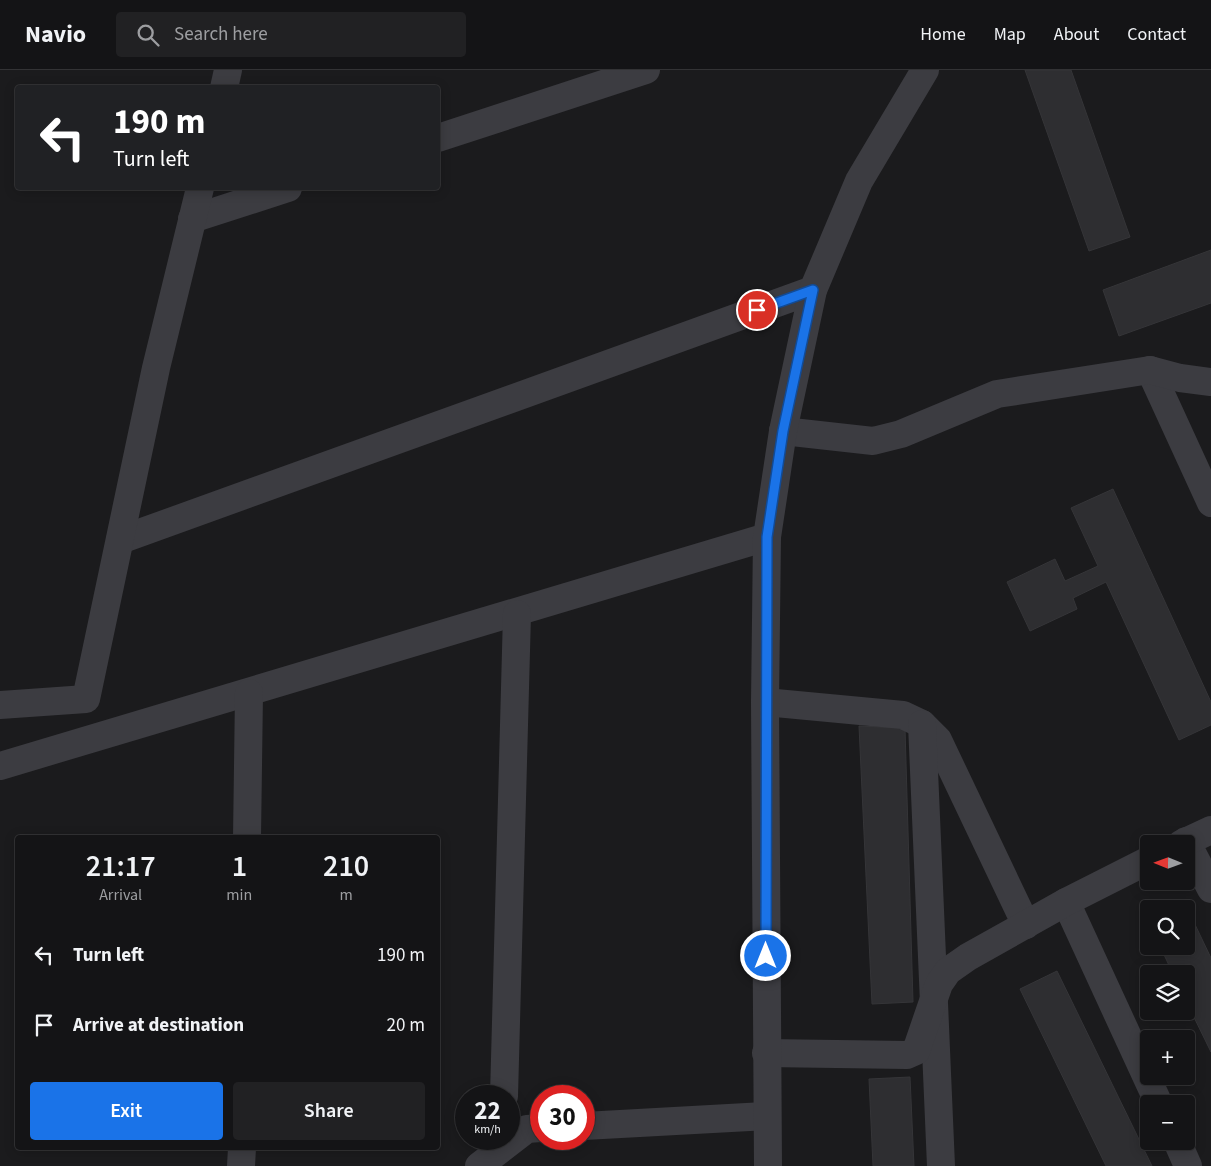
<!DOCTYPE html>
<meta charset="utf-8">
<style>
:root{--surface:#141416;--page:#212123;--text:#f1f3f6;--muted:#9d9ea1;--line:#333335;--accent:#1a73e8}
body{margin:0;font-family:"Source Sans 3",sans-serif;background:var(--page);color:var(--text);height:100vh;display:flex;flex-direction:column;font-size:19px;white-space:nowrap}
*{box-sizing:border-box;margin:0}
p{font-size:16px;color:var(--muted)}
.icon{flex:none;width:28px;height:28px;fill:none;stroke:currentColor;stroke-width:2;stroke-linecap:round;stroke-linejoin:round}
.map{position:relative;flex:1;overflow:hidden}
.side{position:absolute;left:15px;top:765px;width:425px;height:315px;display:flex;flex-direction:column;background:var(--surface);border-radius:5px;box-shadow:0 2px 12px #0003,0 0 0 1px var(--line)}
.side>*{flex:none}
.banner{position:absolute;left:15px;top:15px;width:425px;height:105px;border-radius:5px;box-shadow:0 2px 12px #0003,0 0 0 1px var(--line);background:#202124;color:#fff;overflow:hidden}
.needle{width:32px;rotate:271deg}
.buttons{position:absolute;left:1140px;top:765px;display:grid;gap:10px}
.buttons a{display:grid;place-items:center;width:55px;height:55px;border-radius:5px;background:var(--surface);box-shadow:0 2px 12px #0003,0 0 0 1px var(--line);font-size:25px}
.speed{position:absolute;left:455px;top:1015px;display:flex;gap:10px;font-size:25px;font-weight:700;text-align:center}
.speed>*{display:grid;place-content:center;width:65px;height:65px;border-radius:50%;background:var(--surface);box-shadow:0 2px 12px #0003,0 0 0 1px var(--line);line-height:1}
.speed small{font-size:12px;font-weight:400}
.speed .limit{border:8px solid #d22;background:#fff;color:#111}
.pin{position:absolute;display:grid;place-items:center;width:42px;height:42px;color:#fff;margin:-21px;border:2px solid #fff;border-radius:50%;box-shadow:0 1px 5px #0007}
.me{position:absolute;width:55px;margin:-28px;rotate:0deg;stroke-linejoin:round;filter:drop-shadow(0 0 4px #0008)}
.turn{display:flex;align-items:center;gap:18px;height:105px;padding:0 15px;font-size:22px}
.turn .icon{width:65px;height:65px;stroke-width:2.5}
.turn b{display:block;font-size:35px;line-height:42px}
.eta{display:flex;justify-content:space-evenly;align-items:center;height:85px;text-align:center}
.eta b{font-size:30px;font-weight:600;line-height:35px}
.action{display:flex;gap:10px;margin-top:auto;padding:10px 15px}
.action a{flex:1;height:58px;border-radius:5px;background:var(--accent);color:#fff;font-size:20px;font-weight:600;line-height:58px;text-align:center}
.action a+a{background:var(--page);color:var(--text)}
ul{padding:0;list-style:none}
li{display:flex;align-items:center;gap:15px;height:70px;padding:0 15px}
li div{flex:1}
li b{display:block;font-size:19px}
li em{font-style:normal}
header{display:flex;align-items:center;gap:30px;box-sizing:border-box;height:70px;padding:0 25px;background:var(--surface);border-bottom:1px solid var(--line)}
header strong{font-size:24px}
nav{display:flex;gap:28px;margin-inline-start:auto;font-size:18px}
.search{width:350px;height:45px;background:var(--page);display:flex;align-items:center;gap:12px;box-sizing:border-box;padding:0 18px;border-radius:5px;color:var(--muted);font-size:19px}
.map>svg:first-child{display:block}
.building{fill:#2e2e31;stroke:#353538}
.lines{fill:none;stroke-linecap:round;stroke-linejoin:round}
.minor{stroke:#3c3c41;stroke-width:28}
.route-casing{stroke:#114b97;stroke-width:12}
.route{stroke:#1a73e8;stroke-width:9}
</style>
<header>
<strong>Navio</strong>
<div class="search"><svg class="icon" aria-label="search" viewBox="0 0 24 24"><circle cx="10" cy="10" r="6"/><path d="M15 15l6 6"/></svg>Search here</div>
<nav><a>Home</a><a>Map</a><a>About</a><a>Contact</a></nav>
</header>
<div class="map">
<svg width="1211" height="1096" viewBox="0 0 1211 1096">
<rect width="100%" height="100%" fill="#1b1b1d"/>
<g class="building">
<path d="M1025 0H1071L1130 167 1089 181Z"/>
<path d="M1211 180V233L1119 266 1103 220Z"/>
<path d="M1113 419 1211 632V655L1179 670 1106 512 1073 528 1077 539 1030 561 1007 512 1055 489 1065 511 1098 496 1071 438Z"/>
<path d="M859 656 905 658 913 932 872 934Z"/>
<path d="M1190 844 1211 888V982L1186 931V904H1173L1160 876H1186V846Z"/>
<path d="M1057 901 1152 1096H1106L1020 919Z"/>
<path d="M910 1007 914 1096H873L869 1009Z"/>
</g>
<g class="lines">
<g class="minor">
<path d="M224 18 228 0"/>
<path d="M438 68 646 0"/>
<path d="M192 149 288 118"/>
<path d="M1150 300 1211 433"/>
<path d="M783 361 873 371 901 364 997 324 1150 300 1180 308 1211 312"/>
<path d="M120 470 813 220"/>
<path d="M765 632 903 645 922 654 938 670 1026 855"/>
<path d="M0 635 86 629 156 298 200 118"/>
<path d="M922 654 941 1096"/>
<path d="M0 696 767 467"/>
<path d="M247 768 249 623"/>
<path d="M1186 771 1211 819"/>
<path d="M1181 774 1211 760"/>
<path d="M1066 832 1159 1034"/>
<path d="M766 983 907 985 916 981 939 914 948 901 968 887 1066 832 1149 790"/>
<path d="M504 1026 517 544"/>
<path d="M584 1056 766 1046"/>
<path d="M1177 1071 1188 1096"/>
<path d="M241 1096 242 1078"/>
<path d="M479 1096 527 1059 541 1058"/>
<path d="M768 1096 765 632 767 467 783 361 813 220 859 111 925 0"/>
</g>
</g>
<g class="lines">
<g class="route-casing">
<path id="route" d="M757 240 813 220 783 361 767 467 766 886"/>
</g>
<use href="#route" class="route"/>
</g>
</svg>
<div class="buttons">
<a><svg class="needle" viewBox="-14 -14 28 28"><path d="M0-13l5 13h-10z" fill="#e53935"/><path d="M0 13l5-13h-10z" fill="#9d9ea1"/></svg></a>
<a><svg class="icon" aria-label="search" viewBox="0 0 24 24"><circle cx="10" cy="10" r="6"/><path d="M15 15l6 6"/></svg></a>
<a><svg class="icon" aria-label="layers" viewBox="0 0 24 24"><path d="M12 4l9 5-9 5-9-5zM3 14l9 5 9-5"/></svg></a>
<a>+</a>
<a>−</a>
</div>
<div class="speed"><div>22<small>km/h</small></div><div class="limit">30</div></div>
<div class="pin" style="left:757px;top:240px;background:#d93025"><svg class="icon" aria-label="arrive" viewBox="0 0 24 24"><path d="M6 21V4h12l-3 4 3 4H6"/></svg></div>
<svg class="me" style="left:766px;top:886px" viewBox="-20 -20 40 40"><circle r="17" fill="#1a73e8" stroke="#fff" stroke-width="3"/><path d="M0-11L8 9 0 5-8 9z" fill="#fff"/></svg>
<div class="banner">
<div class="turn"><svg class="icon" aria-label="left" viewBox="0 0 24 24"><path d="M17 20v-9H6M10 6l-5 5 5 5"/></svg><div><b>190 m</b>Turn left</div></div>
</div>
<section class="side">
<div class="eta">
<div><b>21:17</b><p>Arrival</p></div>
<div><b>1</b><p>min</p></div>
<div><b>210</b><p>m</p></div>
</div>
<ul>
<li><svg class="icon" aria-label="left" viewBox="0 0 24 24"><path d="M17 20v-9H6M10 6l-5 5 5 5"/></svg><div><b>Turn left</b></div><em>190 m</em></li>
<li><svg class="icon" aria-label="arrive" viewBox="0 0 24 24"><path d="M6 21V4h12l-3 4 3 4H6"/></svg><div><b>Arrive at destination</b></div><em>20 m</em></li>
</ul>
<div class="action"><a>Exit</a><a>Share</a></div>
</section>
</div>
